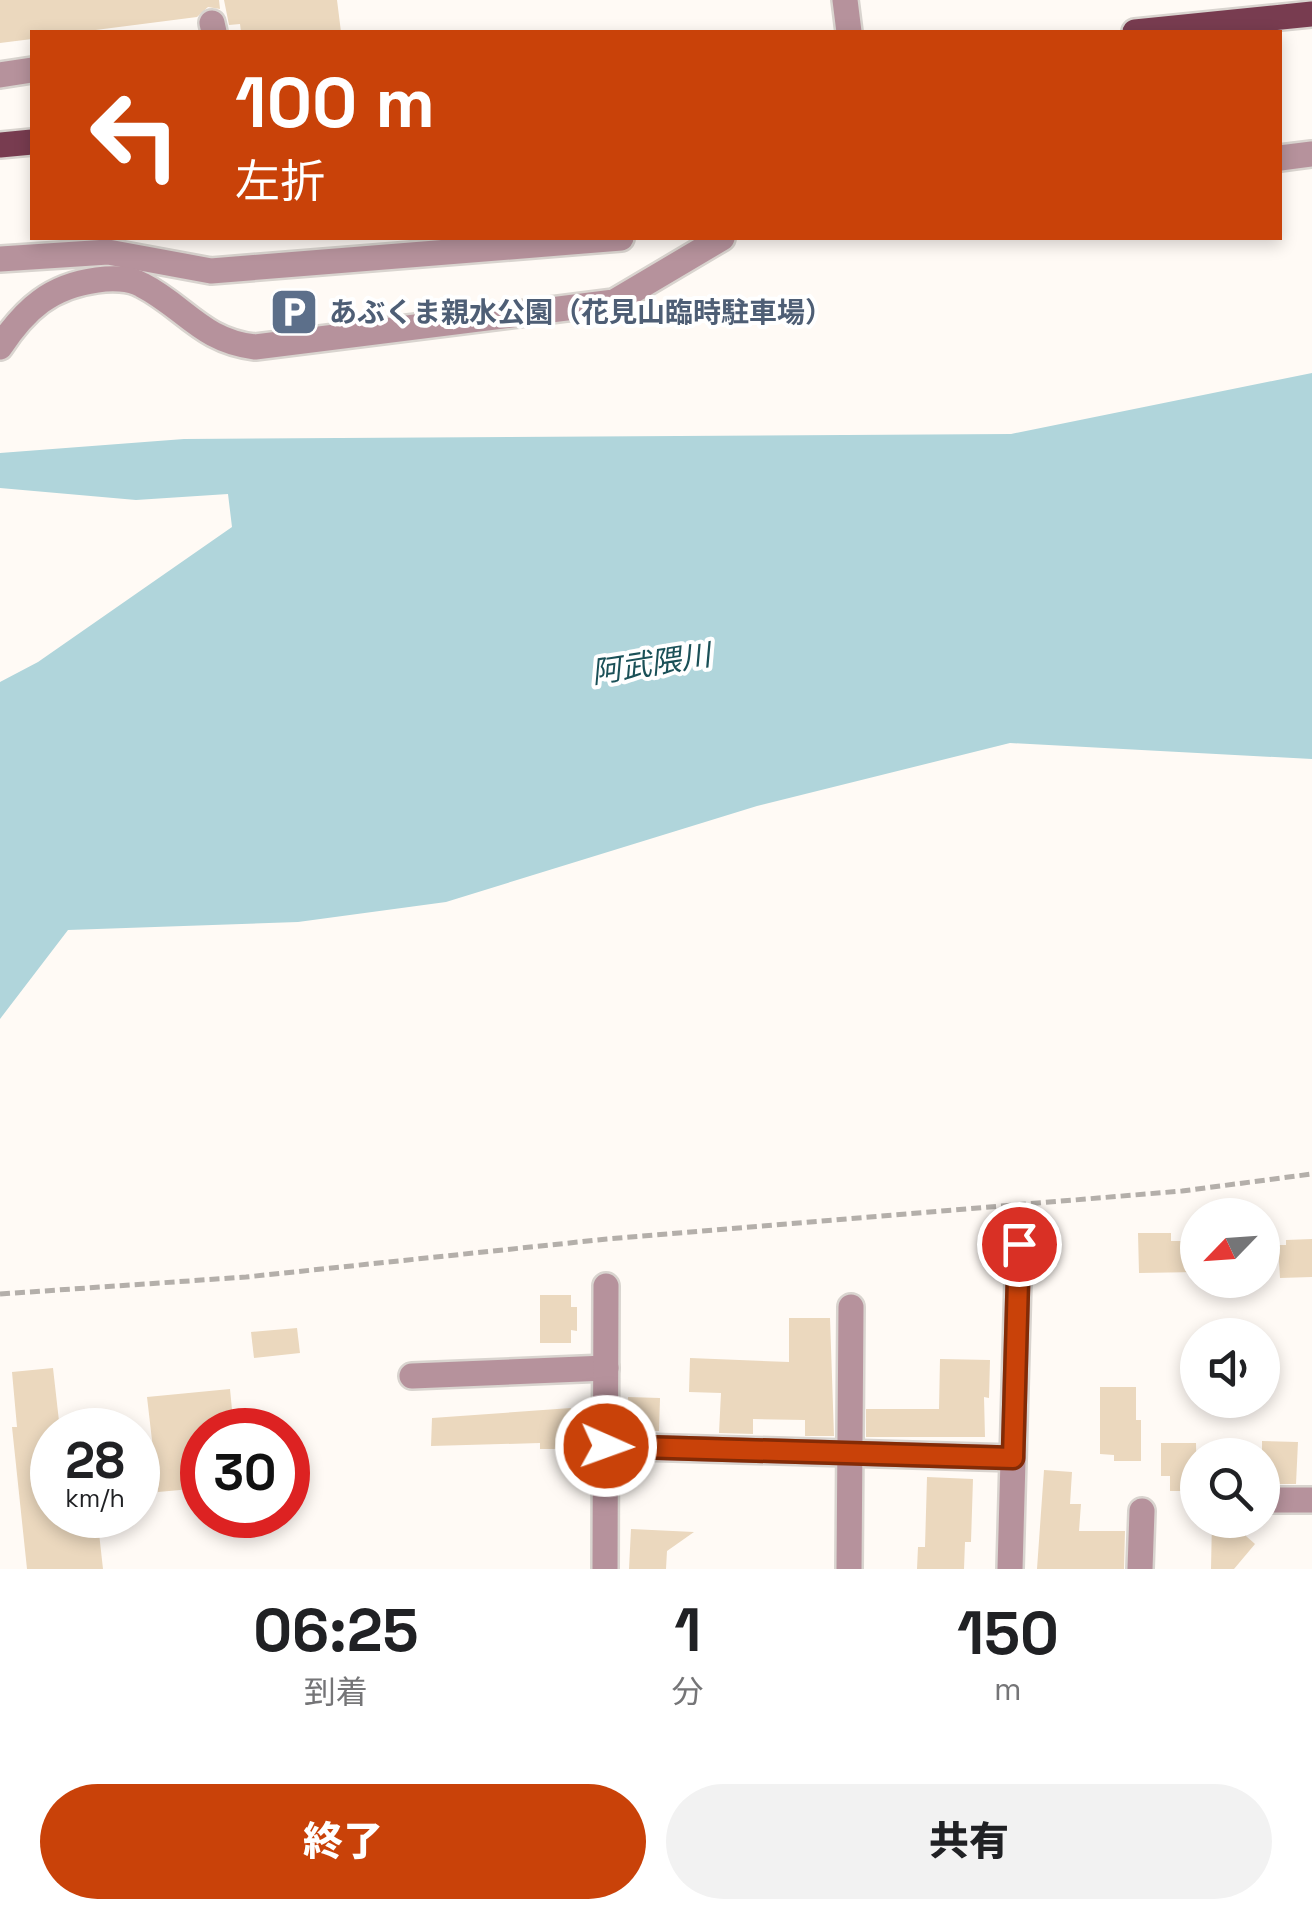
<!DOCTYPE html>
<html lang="ja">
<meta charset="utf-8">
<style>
:root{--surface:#fff;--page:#f2f2f2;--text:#202124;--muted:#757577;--accent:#c94209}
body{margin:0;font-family:"Space Grotesk","Noto Sans JP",sans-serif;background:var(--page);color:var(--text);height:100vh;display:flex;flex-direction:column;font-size:38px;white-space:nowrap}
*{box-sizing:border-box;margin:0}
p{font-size:32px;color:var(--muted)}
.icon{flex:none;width:55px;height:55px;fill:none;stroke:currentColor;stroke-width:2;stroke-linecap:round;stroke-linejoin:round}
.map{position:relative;height:1569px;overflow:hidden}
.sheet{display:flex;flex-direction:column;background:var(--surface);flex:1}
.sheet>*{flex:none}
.top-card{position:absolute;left:30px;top:30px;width:1252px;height:210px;border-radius:0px;box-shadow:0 5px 15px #0003;background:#c94209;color:#fff;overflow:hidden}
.needle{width:65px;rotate:245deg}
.buttons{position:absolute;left:1180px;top:1198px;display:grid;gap:20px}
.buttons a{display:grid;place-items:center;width:100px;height:100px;border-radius:50%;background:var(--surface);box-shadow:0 5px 15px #0003;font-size:50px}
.speed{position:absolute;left:30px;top:1408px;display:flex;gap:20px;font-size:50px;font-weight:700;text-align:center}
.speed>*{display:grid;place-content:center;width:130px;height:130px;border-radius:50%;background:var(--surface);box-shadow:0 5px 15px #0003;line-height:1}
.speed small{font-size:25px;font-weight:400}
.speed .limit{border:15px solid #d22;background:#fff;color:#111}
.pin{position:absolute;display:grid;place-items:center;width:85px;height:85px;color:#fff;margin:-42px;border:5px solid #fff;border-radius:50%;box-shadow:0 2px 10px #0007}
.me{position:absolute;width:110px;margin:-55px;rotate:92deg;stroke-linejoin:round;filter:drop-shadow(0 0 8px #0008)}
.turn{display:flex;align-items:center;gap:35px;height:210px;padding:0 40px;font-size:45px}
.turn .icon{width:130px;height:130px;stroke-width:2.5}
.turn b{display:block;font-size:70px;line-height:85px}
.eta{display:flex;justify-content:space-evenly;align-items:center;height:170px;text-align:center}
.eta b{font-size:60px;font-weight:800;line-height:70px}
.primary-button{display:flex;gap:20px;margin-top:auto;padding:20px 40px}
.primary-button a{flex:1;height:115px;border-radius:60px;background:var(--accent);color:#fff;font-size:40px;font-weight:800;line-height:115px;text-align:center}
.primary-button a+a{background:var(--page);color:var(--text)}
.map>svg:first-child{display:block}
.water{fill:#b0d5db}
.building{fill:#ebd8be}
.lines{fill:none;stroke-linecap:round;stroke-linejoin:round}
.minor-casing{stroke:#d9d4cf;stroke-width:30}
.major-casing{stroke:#d9d4cf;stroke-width:30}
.path{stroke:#b4afaa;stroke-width:5;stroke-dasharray:10 5;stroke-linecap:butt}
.minor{stroke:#b6929c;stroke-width:25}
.major{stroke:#783c50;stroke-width:25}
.route-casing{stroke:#832b06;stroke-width:25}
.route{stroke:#c94209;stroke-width:18}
.labels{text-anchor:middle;stroke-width:8;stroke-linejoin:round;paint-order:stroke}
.service-label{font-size:28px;font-weight:bold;fill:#4e5e75;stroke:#fff;text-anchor:start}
.water-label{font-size:30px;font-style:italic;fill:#1a5057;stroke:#fff}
</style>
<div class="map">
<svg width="1312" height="1569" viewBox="0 0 1312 1569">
<rect width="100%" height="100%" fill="#fffaf5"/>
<path class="water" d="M1312 373V759L1010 743 757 806 446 902 298 922 68 930 0 1019V682L38 662 232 527 228 494 136 500 0 488V453L184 439 1011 434Z"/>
<g class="building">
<path d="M0 0H219L220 9 208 7 197 17 80 32H32V39L0 43Z"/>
<path d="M224 0H337L341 32H241L240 24 229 25Z"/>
<path d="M1138 1233H1171V1241H1198V1272L1139 1273Z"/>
<path d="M1312 1239V1277L1280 1278 1278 1245H1286V1240Z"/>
<path d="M540 1295H571V1307H577V1331L571 1330V1343H540Z"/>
<path d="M789 1318H830L834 1436H805V1420L753 1419V1434L719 1433 721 1393 689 1392 690 1358 789 1362Z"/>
<path d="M297 1328 300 1353 254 1358 251 1332Z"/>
<path d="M940 1359 990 1360 989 1398 984 1397 985 1437H866V1409H939Z"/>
<path d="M53 1368 60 1430H52V1515H97L103 1569H27L12 1427H17L12 1372Z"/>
<path d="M1100 1387H1136V1420H1141V1461H1114V1455L1100 1454Z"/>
<path d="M230 1389 234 1430H202V1488L158 1492 147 1397Z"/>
<path d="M628 1397 660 1398 659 1431 627 1430Z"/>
<path d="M571 1408 572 1449H540V1443L431 1446 432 1418Z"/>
<path d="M1262 1441 1298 1442 1296 1484H1262Z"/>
<path d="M1161 1443H1196L1197 1491H1170V1476H1161Z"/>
<path d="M1044 1470 1072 1472 1070 1504H1081L1079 1531H1125L1124 1569H1037Z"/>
<path d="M927 1477 973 1479 971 1542H965L964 1569H917L918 1547H925Z"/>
<path d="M1212 1520H1246V1536L1255 1544 1234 1569H1211Z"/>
<path d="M631 1529 694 1532 667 1551 666 1569H629Z"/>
</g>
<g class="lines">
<g class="minor-casing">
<g id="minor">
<path d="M845 0 849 32"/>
<path d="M212 23 214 32"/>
<path d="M0 75 32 70"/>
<path d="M1280 158 1312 154"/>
<path d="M0 259 108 252 211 271 621 238"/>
<path d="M0 347C25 309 51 286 97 280 111 278 130 278 142 285 185 307 202 341 255 347L614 302 722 238"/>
<path d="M412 1376 606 1368"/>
<path d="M606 1446 1013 1458"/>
<path d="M1262 1500H1312"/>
<path d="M605 1569 606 1286"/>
<path d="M849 1569 851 1307"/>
<path d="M1010 1569 1019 1243"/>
<path d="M1140 1569 1142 1511"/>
</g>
</g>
<g class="major-casing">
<g id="major">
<path d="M1135 32 1312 14"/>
<path d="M0 145 32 142"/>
</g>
</g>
<path class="path" d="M0 1294 246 1277 607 1239 1182 1191 1312 1174"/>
<use href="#minor" class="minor"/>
<use href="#major" class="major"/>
</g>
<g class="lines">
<g class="route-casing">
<path id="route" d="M606 1446 1013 1458 1019 1244"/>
</g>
<use href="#route" class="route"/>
</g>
<defs>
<g id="parking-square" transform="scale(2.5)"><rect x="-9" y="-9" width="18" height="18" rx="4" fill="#5c6f8a" stroke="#fff"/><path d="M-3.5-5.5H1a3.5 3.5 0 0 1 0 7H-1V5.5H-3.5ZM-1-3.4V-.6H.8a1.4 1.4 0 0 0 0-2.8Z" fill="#fff"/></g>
</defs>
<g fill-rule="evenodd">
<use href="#parking-square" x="294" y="312"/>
</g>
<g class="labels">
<g class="service-label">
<text x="329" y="322">あぶくま親水公園（花見山臨時駐車場）</text>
</g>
<g class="water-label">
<text transform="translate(651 664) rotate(-9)" y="10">阿武隈川</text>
</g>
</g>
</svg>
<div class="buttons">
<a><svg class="needle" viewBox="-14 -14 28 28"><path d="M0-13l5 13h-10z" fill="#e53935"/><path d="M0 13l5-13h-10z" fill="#757577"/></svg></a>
<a><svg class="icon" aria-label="sound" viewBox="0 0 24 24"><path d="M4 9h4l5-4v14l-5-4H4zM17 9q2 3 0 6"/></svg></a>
<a><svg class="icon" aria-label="search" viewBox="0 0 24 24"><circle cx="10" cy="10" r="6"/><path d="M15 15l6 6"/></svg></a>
</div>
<div class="speed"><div>28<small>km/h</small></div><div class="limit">30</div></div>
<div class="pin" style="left:1019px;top:1244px;background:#d93025"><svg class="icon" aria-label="arrive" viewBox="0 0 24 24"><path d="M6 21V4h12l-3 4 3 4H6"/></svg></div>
<svg class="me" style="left:606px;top:1446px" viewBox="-20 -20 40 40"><circle r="17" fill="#c94209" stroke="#fff" stroke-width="3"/><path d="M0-11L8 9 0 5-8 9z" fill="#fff"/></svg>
<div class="top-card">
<div class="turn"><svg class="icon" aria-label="left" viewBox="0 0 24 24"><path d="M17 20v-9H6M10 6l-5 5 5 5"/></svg><div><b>100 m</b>左折</div></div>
</div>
</div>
<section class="sheet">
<div class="eta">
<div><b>06:25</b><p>到着</p></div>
<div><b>1</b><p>分</p></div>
<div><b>150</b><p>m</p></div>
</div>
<div class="primary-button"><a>終了</a><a>共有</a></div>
</section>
